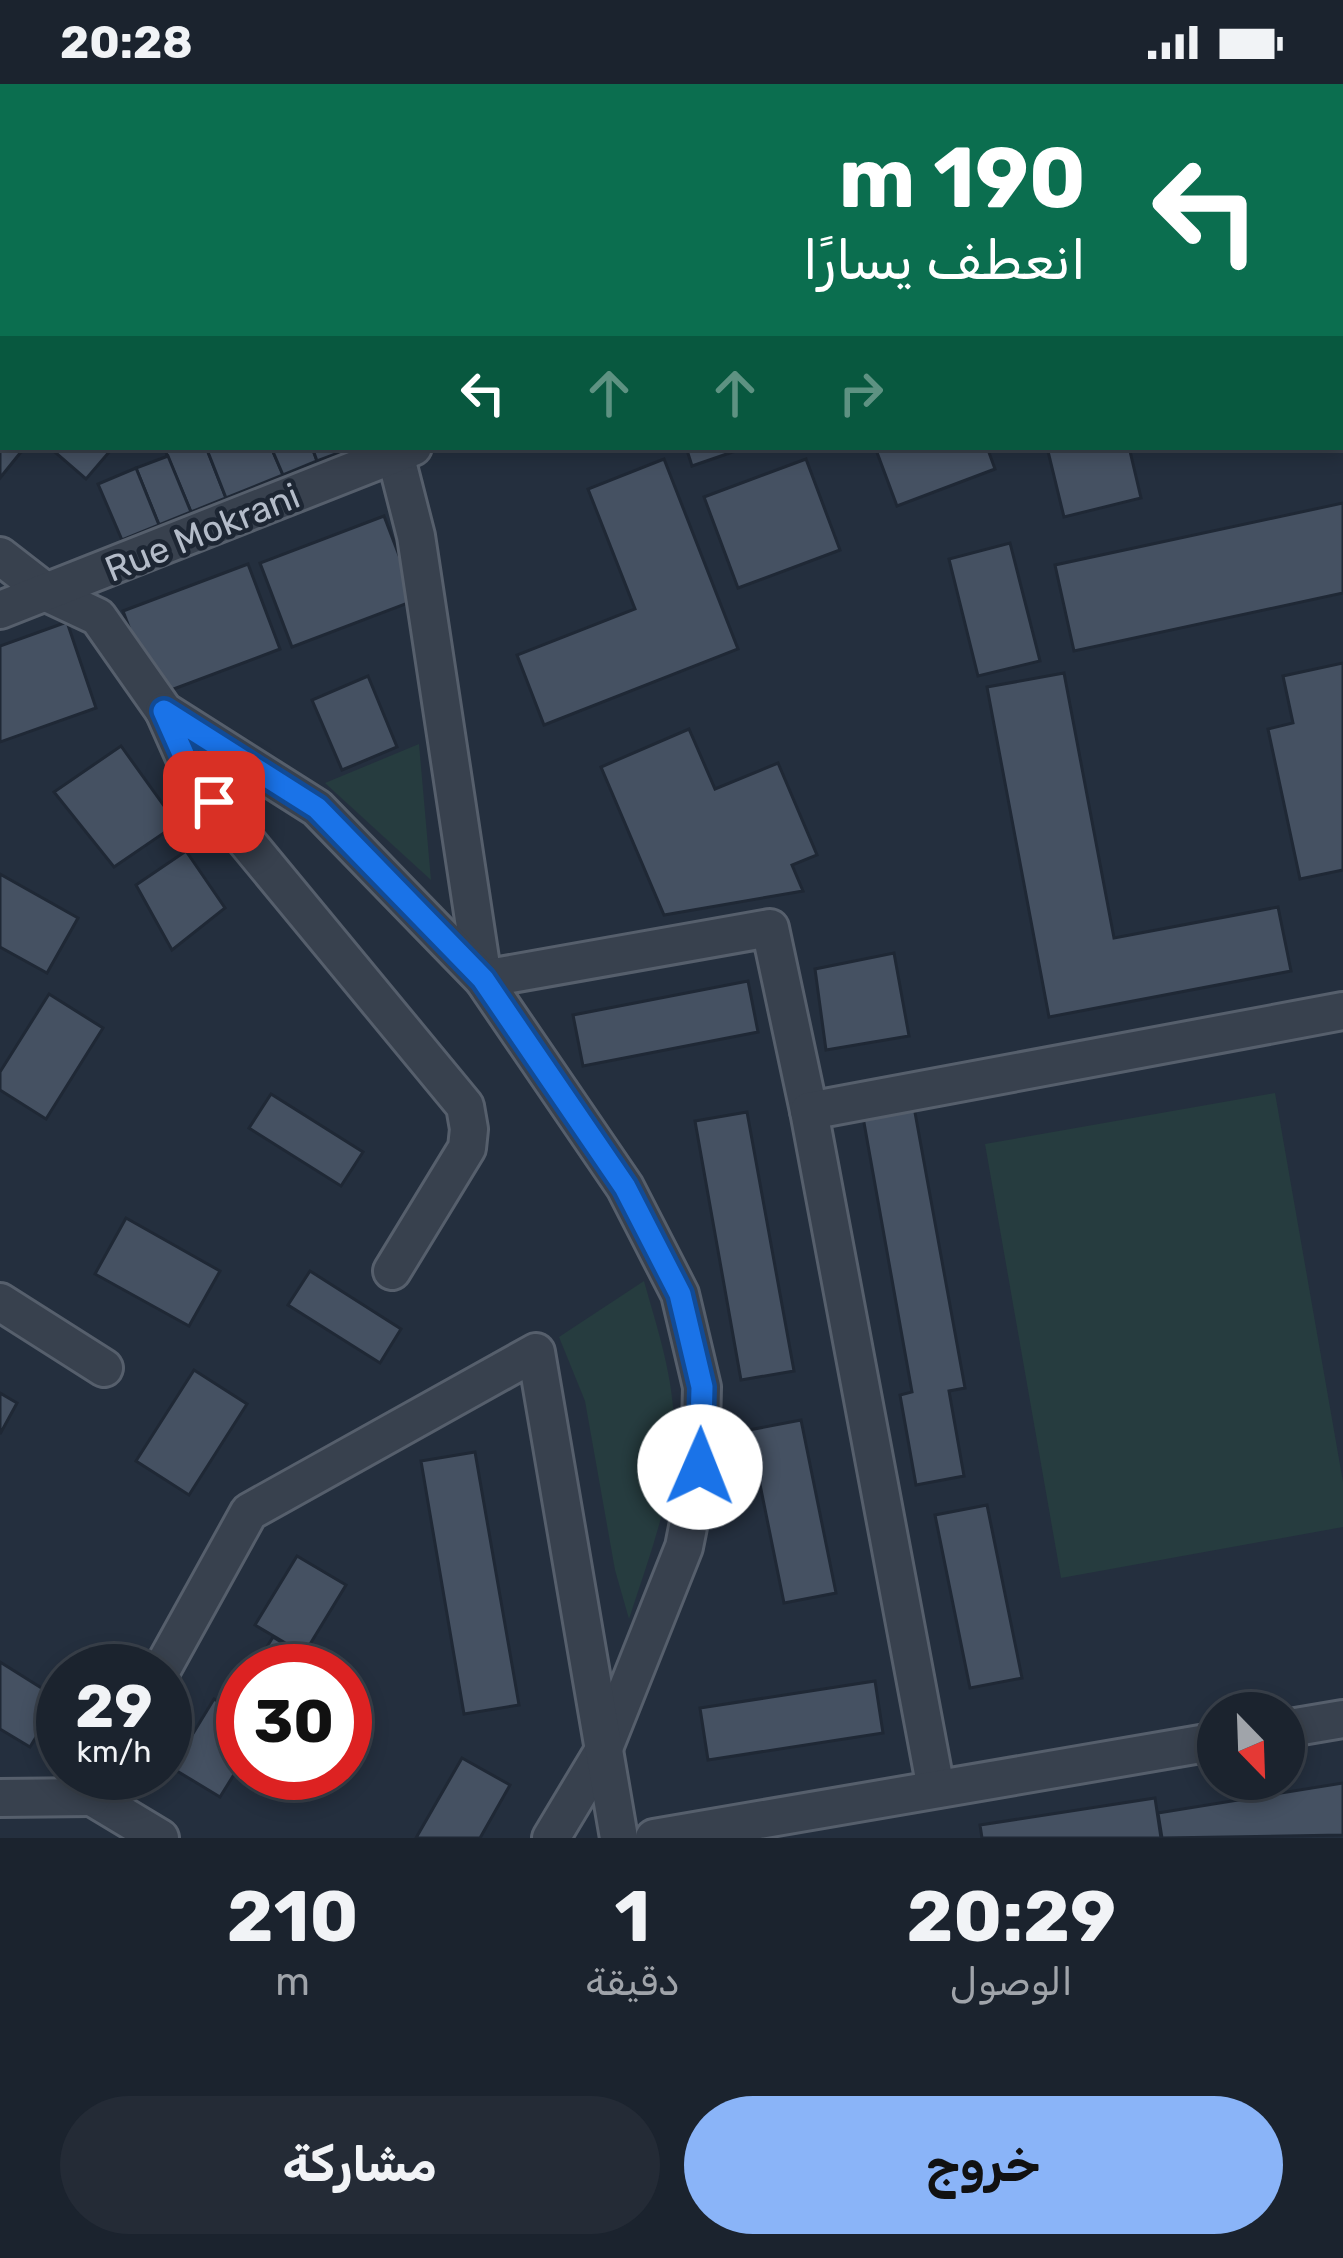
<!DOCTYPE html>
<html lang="ar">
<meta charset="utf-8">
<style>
:root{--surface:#1b232e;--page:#242b36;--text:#f1f3f6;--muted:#a0a4aa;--line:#39404a;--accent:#8ab4f8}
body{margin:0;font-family:Rubik,"Noto Naskh Arabic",sans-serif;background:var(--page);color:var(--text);direction:rtl;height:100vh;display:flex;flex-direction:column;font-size:45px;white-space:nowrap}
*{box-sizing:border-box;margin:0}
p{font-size:39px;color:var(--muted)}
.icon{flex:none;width:66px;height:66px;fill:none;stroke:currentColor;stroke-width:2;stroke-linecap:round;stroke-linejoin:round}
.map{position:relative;height:1754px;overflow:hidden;direction:ltr}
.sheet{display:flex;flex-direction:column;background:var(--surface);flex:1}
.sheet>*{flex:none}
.top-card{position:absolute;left:0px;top:0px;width:1344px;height:366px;box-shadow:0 6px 18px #0003,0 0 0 3px var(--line);direction:rtl;background:#0b6e4f;color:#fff;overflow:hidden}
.needle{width:78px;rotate:157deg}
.controls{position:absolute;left:1197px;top:1608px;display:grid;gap:24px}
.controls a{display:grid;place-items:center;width:108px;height:108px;border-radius:50%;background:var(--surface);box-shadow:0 6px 18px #0003,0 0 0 3px var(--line);font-size:60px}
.speed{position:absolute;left:36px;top:1560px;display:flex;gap:24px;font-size:60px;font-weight:700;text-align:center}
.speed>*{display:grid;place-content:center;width:156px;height:156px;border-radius:50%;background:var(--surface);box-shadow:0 6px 18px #0003,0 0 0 3px var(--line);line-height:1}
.speed small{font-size:30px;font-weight:400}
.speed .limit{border:18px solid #d22;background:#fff;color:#111}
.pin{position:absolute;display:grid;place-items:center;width:102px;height:102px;color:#fff;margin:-51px;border-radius:24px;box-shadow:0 6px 18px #0006}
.me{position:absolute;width:132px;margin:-66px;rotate:1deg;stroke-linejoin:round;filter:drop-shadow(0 0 9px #0008)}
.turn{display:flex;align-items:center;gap:42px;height:252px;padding:0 60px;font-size:54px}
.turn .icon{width:156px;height:156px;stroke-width:2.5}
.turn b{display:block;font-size:84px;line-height:102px}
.lanes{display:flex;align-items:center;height:114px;padding:0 60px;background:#0003;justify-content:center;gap:60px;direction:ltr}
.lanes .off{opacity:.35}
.eta{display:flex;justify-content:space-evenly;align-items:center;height:204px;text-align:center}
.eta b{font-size:72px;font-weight:700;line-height:84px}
.primary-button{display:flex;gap:24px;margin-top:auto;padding:24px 60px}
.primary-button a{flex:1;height:138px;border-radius:72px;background:var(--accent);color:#111;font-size:48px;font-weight:700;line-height:138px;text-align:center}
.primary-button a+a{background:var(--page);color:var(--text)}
.status{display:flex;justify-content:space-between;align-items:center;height:84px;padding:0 60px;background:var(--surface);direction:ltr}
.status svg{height:33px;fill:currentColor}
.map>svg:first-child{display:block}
.green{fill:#263c3f}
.building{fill:#455162;stroke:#1f2835;stroke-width:3}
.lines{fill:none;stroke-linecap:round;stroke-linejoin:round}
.minor-casing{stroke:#565f6c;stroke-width:42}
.minor{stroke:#38414e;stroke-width:36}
.route-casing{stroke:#114b97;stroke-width:30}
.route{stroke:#1a73e8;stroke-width:21}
.labels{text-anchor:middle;stroke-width:9;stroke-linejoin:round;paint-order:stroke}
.street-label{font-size:36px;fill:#b4bcc9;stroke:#1d2633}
</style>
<div class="status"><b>20:28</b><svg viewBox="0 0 49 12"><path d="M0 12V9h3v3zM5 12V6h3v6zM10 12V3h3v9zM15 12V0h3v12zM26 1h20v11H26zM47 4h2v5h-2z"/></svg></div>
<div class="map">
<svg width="1343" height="1754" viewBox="0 0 1343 1754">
<rect width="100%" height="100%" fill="#242f3e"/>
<g class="green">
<path d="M419 660 431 796 325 699Z"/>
<path d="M1275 1009 1343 1398V1443L1061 1494 985 1060Z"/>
<path d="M644 1197C658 1247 676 1300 674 1353 672 1415 648 1476 629 1535L615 1486 585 1317 559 1253Z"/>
</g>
<g class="building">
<path d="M317 0H410L408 3Z"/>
<path d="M448 0H536L540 3H452Z"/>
<path d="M3 2 4 3 3 106 0 104Z"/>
<path d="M3 133V215L0 213Z"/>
<path d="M0 301 3 363H25L0 394Z"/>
<path d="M49 363H106L110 367 86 395Z"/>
<path d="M172 363H206L226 414 191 428 165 366Z"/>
<path d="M206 363H271L283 391 226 414Z"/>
<path d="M271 363H312L317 377 283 391Z"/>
<path d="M312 363H349V365L317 377Z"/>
<path d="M686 363H747L692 382Z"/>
<path d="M875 363H987L995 385 897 422Z"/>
<path d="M1047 363H1129L1141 414 1064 433Z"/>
<path d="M168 372 191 428 159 441 136 384Z"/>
<path d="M664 375 738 565 544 641 517 571 635 525 588 405Z"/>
<path d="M806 375 840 466 738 504 704 413Z"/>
<path d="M136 384 159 441 122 456 98 400Z"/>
<path d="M1343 419V509L1074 567 1055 481Z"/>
<path d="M384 432 416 516 292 563 260 479Z"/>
<path d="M1010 459 1040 577 978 592 949 475Z"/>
<path d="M248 480 280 565 155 612 123 527Z"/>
<path d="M67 538 96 624 0 658V562Z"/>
<path d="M1343 579V786L1300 795 1268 645 1293 639 1283 592Z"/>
<path d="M1064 589 1114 854 1278 823 1291 887 1049 933 987 603Z"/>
<path d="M368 592 397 663 342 686 312 616Z"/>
<path d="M689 645 715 705 778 679 817 771 792 781 803 807 664 831 601 683Z"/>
<path d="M121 662 177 740 114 783 54 708Z"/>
<path d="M186 767 225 824 172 866 136 801Z"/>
<path d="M0 790 78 834 47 889 0 863Z"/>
<path d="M894 869 909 952 826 966 815 885Z"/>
<path d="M748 897 758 948 583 982 573 931Z"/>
<path d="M49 910 103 944 46 1035 0 1006V988Z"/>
<path d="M271 1010 363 1068 341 1102 249 1044Z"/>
<path d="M914 1023 965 1304 949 1307 964 1392 916 1401 900 1311 912 1308 863 1033Z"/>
<path d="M747 1028 794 1287 741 1296 695 1037Z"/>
<path d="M126 1134 220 1187 189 1242 95 1190Z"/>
<path d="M310 1187 401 1245 380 1279 288 1221Z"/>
<path d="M194 1286 247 1320 189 1411 136 1377Z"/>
<path d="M0 1309 17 1319 0 1350Z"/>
<path d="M801 1336 836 1509 784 1519 749 1346Z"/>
<path d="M475 1368 519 1621 464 1630 421 1377Z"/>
<path d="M987 1421 1022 1594 970 1604 935 1431Z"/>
<path d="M297 1472 346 1501 304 1570 255 1541Z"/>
<path d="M273 1553 322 1583 319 1587H252Z"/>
<path d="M0 1578 59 1615 30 1663 0 1645Z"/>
<path d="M875 1597 883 1649 708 1676 700 1624Z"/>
<path d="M214 1615 243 1633V1676L220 1713 172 1684Z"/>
<path d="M462 1674 510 1701 480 1754H416Z"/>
<path d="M1343 1699V1751L1162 1754 1158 1729Z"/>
<path d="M1155 1714 1161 1754H982L980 1741Z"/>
</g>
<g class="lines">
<g class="minor-casing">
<g id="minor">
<path d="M43 0 47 3"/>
<path d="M571 0 576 3"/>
<path d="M1221 0 1226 3"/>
<path d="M735 3 741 0"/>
<path d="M1341 21 1343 20"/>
<path d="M1341 130 1343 135"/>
<path d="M0 239 3 242"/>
<path d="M395 370 416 452 483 895 625 1103 680 1210 702 1303 700 1383 684 1463 602 1669 551 1754"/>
<path d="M0 472 49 510 98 533 164 627 317 724 483 895 770 844 809 1027"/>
<path d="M0 526 413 363"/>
<path d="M164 627 192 690 214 718 465 1022 469 1045 467 1064 392 1187"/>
<path d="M0 1218 104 1284"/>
<path d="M161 1587 249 1428 536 1268 619 1754"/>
<path d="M1284 1645 1343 1635"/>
<path d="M936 1705 809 1027 1343 927"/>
<path d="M92 1713 160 1754"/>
<path d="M0 1714 92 1713 105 1689"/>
<path d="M654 1754 1218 1657"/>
</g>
</g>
<use href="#minor" class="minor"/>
</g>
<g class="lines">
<g class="route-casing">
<path id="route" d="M214 718 192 690 164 627 317 724 483 895 625 1103 680 1210 702 1303 700 1383"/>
</g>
<use href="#route" class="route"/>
</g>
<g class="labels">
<g class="street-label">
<text transform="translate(202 448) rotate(-22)" y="13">Rue Mokrani</text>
</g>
</g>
</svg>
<div class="controls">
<a><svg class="needle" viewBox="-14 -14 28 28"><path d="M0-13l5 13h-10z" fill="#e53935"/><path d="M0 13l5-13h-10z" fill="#a0a4aa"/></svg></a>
</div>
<div class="speed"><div>29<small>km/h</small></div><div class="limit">30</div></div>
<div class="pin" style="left:214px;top:718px;background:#d93025"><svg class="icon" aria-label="arrive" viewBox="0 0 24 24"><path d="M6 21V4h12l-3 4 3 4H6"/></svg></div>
<svg class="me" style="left:700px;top:1383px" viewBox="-20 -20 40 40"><circle r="19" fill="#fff"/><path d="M0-13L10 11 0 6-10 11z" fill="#1a73e8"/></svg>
<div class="top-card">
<div class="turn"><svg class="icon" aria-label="left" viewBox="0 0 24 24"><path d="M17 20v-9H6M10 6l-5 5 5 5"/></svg><div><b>190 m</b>انعطف يسارًا</div></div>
<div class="lanes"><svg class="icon" aria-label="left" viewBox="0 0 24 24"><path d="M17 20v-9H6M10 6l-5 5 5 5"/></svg><svg class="icon off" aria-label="ahead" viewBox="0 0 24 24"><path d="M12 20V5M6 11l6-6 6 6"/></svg><svg class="icon off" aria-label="ahead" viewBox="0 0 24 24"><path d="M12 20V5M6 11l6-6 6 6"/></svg><svg class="icon off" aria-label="right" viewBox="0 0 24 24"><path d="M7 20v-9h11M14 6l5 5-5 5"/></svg></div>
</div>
</div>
<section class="sheet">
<div class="eta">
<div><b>20:29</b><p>الوصول</p></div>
<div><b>1</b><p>دقيقة</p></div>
<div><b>210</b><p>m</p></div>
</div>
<div class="primary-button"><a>خروج</a><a>مشاركة</a></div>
</section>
